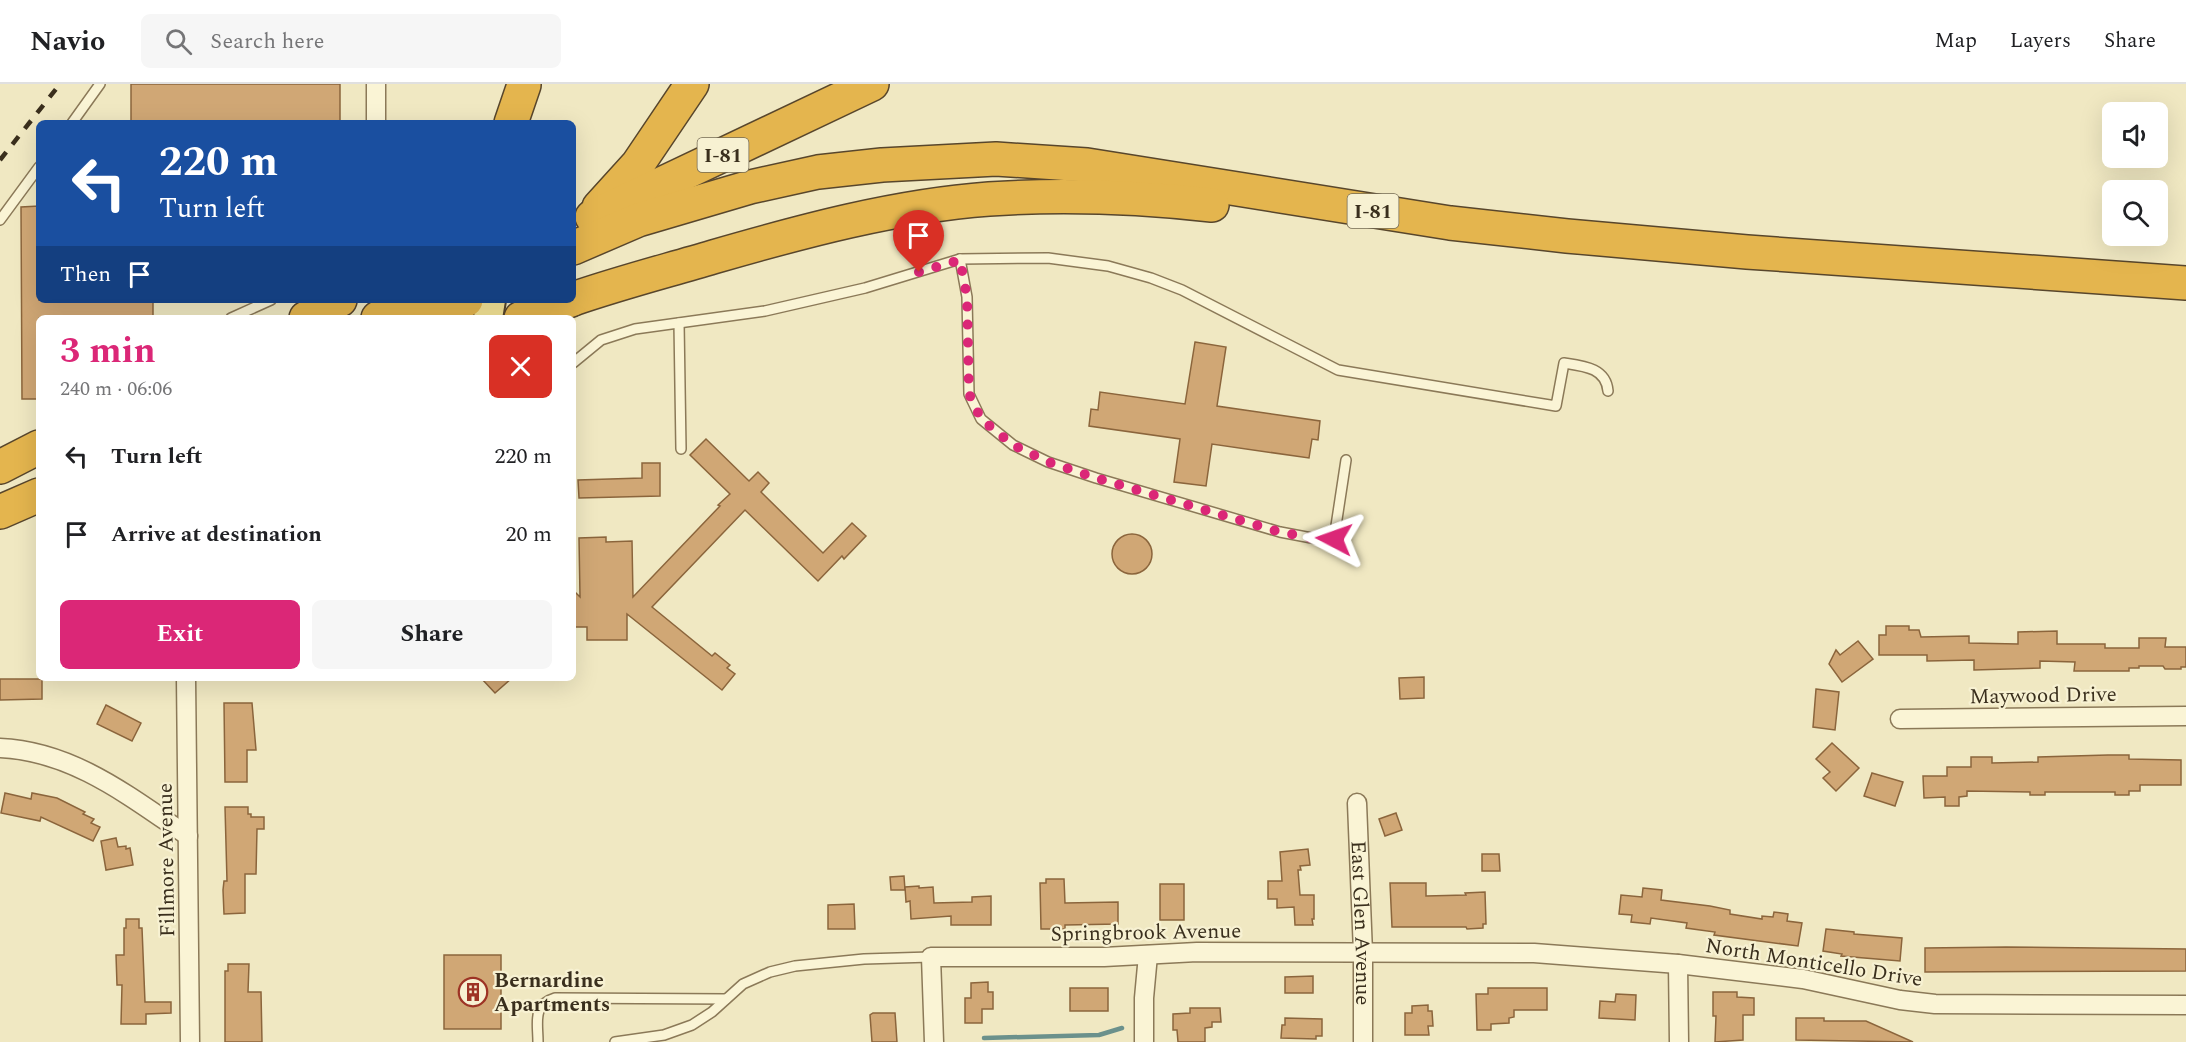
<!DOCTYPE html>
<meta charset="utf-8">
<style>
:root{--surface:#fff;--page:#f6f6f6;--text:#202124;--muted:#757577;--line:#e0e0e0;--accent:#db2777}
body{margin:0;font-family:Spectral,serif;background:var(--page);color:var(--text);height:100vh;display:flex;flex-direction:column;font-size:22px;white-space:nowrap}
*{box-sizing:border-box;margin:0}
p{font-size:20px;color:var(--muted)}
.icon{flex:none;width:33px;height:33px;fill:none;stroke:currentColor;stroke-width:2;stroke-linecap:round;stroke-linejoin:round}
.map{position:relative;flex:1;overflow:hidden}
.details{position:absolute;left:36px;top:231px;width:540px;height:366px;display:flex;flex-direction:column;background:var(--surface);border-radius:9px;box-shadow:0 6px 24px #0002}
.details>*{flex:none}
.banner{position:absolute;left:36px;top:36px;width:540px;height:183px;border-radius:9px;box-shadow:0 6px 24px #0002;background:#1a4fa0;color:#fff;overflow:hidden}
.controls{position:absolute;left:2102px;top:18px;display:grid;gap:12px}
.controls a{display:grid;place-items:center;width:66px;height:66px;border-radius:9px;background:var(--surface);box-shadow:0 6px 24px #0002;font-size:30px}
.pin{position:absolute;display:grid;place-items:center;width:51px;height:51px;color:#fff;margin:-62px -26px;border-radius:50% 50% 50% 0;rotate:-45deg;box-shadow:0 0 6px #0007}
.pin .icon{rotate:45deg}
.me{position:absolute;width:66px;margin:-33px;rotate:274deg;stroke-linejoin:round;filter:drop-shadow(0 0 4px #0008)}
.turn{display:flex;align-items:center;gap:21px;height:126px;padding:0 24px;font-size:27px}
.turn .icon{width:78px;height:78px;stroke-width:2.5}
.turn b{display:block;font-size:42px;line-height:51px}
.then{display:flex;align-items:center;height:57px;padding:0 24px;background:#0003;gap:12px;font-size:22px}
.round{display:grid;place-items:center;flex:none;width:63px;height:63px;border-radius:9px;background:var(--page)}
.summary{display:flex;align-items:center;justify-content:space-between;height:102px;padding:0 24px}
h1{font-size:36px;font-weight:700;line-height:45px;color:var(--accent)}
.primary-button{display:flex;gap:12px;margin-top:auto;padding:12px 24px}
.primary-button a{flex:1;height:69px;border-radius:9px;background:var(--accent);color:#fff;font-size:24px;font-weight:700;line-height:69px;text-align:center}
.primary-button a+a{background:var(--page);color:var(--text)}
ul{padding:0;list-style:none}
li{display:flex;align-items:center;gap:18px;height:78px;padding:0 24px}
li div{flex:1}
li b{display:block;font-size:22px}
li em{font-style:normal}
header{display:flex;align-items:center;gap:36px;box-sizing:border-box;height:84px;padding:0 30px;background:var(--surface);border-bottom:2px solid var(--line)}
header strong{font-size:28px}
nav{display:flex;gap:33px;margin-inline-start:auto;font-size:21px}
.search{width:420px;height:54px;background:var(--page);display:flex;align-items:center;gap:15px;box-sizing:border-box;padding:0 21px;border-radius:9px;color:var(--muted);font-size:22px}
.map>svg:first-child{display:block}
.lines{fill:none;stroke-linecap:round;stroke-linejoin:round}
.stream{stroke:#6b918c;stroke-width:4.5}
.building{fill:#d0a775;stroke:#8b653c;stroke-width:1.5}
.service-casing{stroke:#8b7958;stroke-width:12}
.minor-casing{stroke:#8b7958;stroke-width:21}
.primary-casing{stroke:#58462c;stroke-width:32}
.motorway-casing{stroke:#58462c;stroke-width:36}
.service{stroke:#faf4d5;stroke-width:9}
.minor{stroke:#faf4d5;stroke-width:18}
.primary{stroke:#f5e497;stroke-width:28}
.motorway{stroke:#e4b54e;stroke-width:33}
.rail{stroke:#3a2f1d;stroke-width:4.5;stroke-dasharray:10 10;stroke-linecap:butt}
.route{stroke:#db2777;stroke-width:10;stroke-dasharray:0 18}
.labels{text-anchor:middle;stroke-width:4.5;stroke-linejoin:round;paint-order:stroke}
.shield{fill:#f7f1d2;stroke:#736953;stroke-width:1.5}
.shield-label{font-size:20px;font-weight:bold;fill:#3a2f1d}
.street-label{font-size:21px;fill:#3a2f1d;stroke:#f7f1d2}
.poi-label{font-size:21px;font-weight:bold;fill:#3a2f1d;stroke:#f7f1d2;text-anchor:start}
</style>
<header>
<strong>Navio</strong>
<div class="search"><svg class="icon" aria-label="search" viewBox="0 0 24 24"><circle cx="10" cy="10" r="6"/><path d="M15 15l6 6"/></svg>Search here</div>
<nav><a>Map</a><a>Layers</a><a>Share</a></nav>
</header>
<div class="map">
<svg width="2186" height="958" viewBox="0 0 2186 958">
<rect width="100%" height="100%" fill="#f0e8c2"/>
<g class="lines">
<path class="stream" d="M984 954 1099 951 1122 944"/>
</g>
<g class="building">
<rect x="131" y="0" width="209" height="39"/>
<path d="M39 122V216H153V234H39V315H22L21 123Z"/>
<path d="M1195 258 1226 263 1217 322 1320 337 1318 356 1312 355 1309 374 1212 360 1206 402 1174 398 1180 355 1089 342 1091 325 1098 326 1100 308 1185 320Z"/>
<path d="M706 355 749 397 758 388 769 399 761 408 823 469 852 439 866 452 844 475 842 472 818 497 745 426 652 523 712 572 715 569 730 581 727 584 735 590 722 606 627 530V556H587V543H573V506L580 513 579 454 606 453V458L632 457 633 513 720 422 718 421 730 410 690 371Z"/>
<path d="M642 379H660V412L579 414 578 396 642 394Z"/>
<circle cx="1132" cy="470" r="20"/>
<path d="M1886 542H1909V546H1919L1921 553 1969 552V559L2018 560V548L2057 547V560H2105V564H2139V554H2166L2165 563H2186V583H2181V585H2165L2163 582H2139V584H2129V587H2074L2075 578 2040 577V584L1974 586V576L1927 577V571H1879V551H1886Z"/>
<path d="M1858 557 1873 575 1842 598 1829 580 1836 566 1840 571Z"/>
<path d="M1424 593V614L1400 615 1399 594Z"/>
<path d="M481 594H512L495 609Z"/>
<path d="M0 595H42V615L0 616Z"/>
<path d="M1816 605 1839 608 1835 646 1813 643Z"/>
<path d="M224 619H252L256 666H247V698H225Z"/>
<path d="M106 621 141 639 132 657 97 640Z"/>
<path d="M1832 659 1859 684 1836 707 1823 694 1830 688 1816 675Z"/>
<path d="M2108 671H2129V675L2181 676V701H2140V707H2129V711H2115V708H2045V711H2030V708L1967 707V712L1959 713V722H1945V713L1924 714 1923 692H1947V683H1971V673H1992V679L2038 678V673Z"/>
<path d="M1872 689 1903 698 1895 722 1864 712Z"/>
<path d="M5 709 31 715 32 709 57 714 85 728 83 730 94 735 91 739 100 743 93 757 41 733 40 737 1 729Z"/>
<path d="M225 723H248V730H251V733H264V745H257L256 790H245V829L224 830 223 806 224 797H227Z"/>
<path d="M1396 729 1402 746 1385 752 1379 735Z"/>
<path d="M116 754 118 763 126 762V765L130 764 133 781 106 786 101 757Z"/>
<path d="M1308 765 1310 781 1300 782 1301 786H1298L1300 811H1314V835H1312L1313 841H1295L1294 823 1277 824V815H1268V797H1282L1280 768Z"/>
<path d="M1482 770H1499L1500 787H1482Z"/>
<path d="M904 792 905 806H891L890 793Z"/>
<path d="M1046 795H1064L1065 819 1118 818V840L1065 841V845H1041L1040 799H1046Z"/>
<path d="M1390 799H1426V812L1466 811 1465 809 1485 808 1486 840H1483V844L1467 845 1466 843H1392Z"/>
<rect x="1160" y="800" width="24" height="36"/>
<path d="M919 802V804L933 803 934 819 972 818V813L991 812V841H951V832L911 835 910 817 906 818 905 803Z"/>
<path d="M1643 804 1662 806 1661 816 1710 822 1730 826V830L1762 835V832L1773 833 1774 828 1788 830 1787 837 1802 839 1798 862 1714 851 1715 848 1686 844 1687 839 1651 834 1650 840 1631 838 1632 831 1619 830 1621 811 1642 813Z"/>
<path d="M854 820 855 845H828V821Z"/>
<path d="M126 835H139V844H142L145 918H171V929L146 930V940H121L122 901H117L116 871H124V844H126Z"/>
<path d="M1826 845 1854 848V850L1902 854 1900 877 1841 872 1842 870 1823 867Z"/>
<path d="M2006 863 2186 865V887L1925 888V864Z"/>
<rect x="444" y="871" width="57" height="74"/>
<path d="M228 880H249L248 908H261L262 958H225V887H228Z"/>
<path d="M1313 892V909H1285V893Z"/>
<path d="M988 898V908H993V925H982V939H965V914H971V899Z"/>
<rect x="1070" y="904" width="38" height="23"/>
<path d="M1488 904H1547V926H1514V933L1509 934V939L1491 940V946H1477L1476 910H1488Z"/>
<path d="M1713 908H1737V913L1754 914V931H1743V956L1715 958 1716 932H1713Z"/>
<path d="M1616 910 1636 911 1635 936 1599 934 1600 917 1615 918Z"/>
<path d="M1428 921V927H1432L1433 942H1428L1429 951H1405V929H1412V922Z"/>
<path d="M1190 924H1220L1221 938H1212V943L1205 944V958H1178L1177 946H1173V930L1190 929Z"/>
<path d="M873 929H895L897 958H872L870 931Z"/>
<path d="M1285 934 1322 935V952H1316V955L1281 954 1282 941H1285Z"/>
<path d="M1796 934H1824V937H1866L1913 958 1796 956Z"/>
</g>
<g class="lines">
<g class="service-casing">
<g id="service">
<path d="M72 39 100 0"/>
<path d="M0 136 39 83"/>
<path d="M960 175 967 213 969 310 981 335 1013 361 1048 378 1096 394 1280 448 1317 455H1334L1346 376"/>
<path d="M231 234 271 216"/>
<path d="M679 239 681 365"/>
<path d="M573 279 601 256 635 245 765 227 865 204 960 175 1048 174 1108 182 1151 194 1182 206 1338 286 1556 322 1564 279C1584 282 1606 284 1608 307"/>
<path d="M538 958C538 938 532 921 555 914L726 915"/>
<path d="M615 958 664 951 692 941 712 928 743 900 770 888 795 882 864 875 931 873"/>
</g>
</g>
<g class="minor-casing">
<g id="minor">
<path d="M376 0V39"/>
<path d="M186 594 190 958"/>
<path d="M1900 635 2186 632"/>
<path d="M0 664C73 667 130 713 188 752"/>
<path id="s1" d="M1357 719 1363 869V958"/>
<path d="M1678 880 1679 958"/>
<path d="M934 958 931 873H1104L1197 868 1534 869 1678 880 1803 895 1900 916 1935 920 2186 921"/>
<path d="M1144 958V914L1148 871"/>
</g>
</g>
<g class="primary-casing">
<path id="primary" d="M488 234 491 216"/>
</g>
<g class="motorway-casing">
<g id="motorway">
<path d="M511 39 524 1"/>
<path d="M599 123 638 80 692 0"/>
<path d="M592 133 872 0"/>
<path d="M573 164 638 136 750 103 818 88 882 81 996 75 1087 81 1450 139 1567 152 1747 168 2186 199"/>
<path d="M573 215C619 199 666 187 713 173 803 147 895 122 989 115 1063 110 1139 113 1212 121"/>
<path d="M306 234 340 216"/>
<path d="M378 234 416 216"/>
<path d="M429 234 466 216"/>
<path d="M521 234 571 216"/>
<path d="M0 383 39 363"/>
<path d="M0 428 39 411"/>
</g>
</g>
<use href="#service" class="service"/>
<use href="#minor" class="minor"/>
<use href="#primary" class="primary"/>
<use href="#motorway" class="motorway"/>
<path class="rail" d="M0 76 60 0"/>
</g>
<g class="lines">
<path class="route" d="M919 188 960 176 967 213 969 310 981 335 1013 361 1048 378 1096 394 1280 448 1317 455H1334"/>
</g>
<defs>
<g id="building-ring" transform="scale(1.5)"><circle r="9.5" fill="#f7f1d2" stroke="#9d3325" stroke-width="1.5"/><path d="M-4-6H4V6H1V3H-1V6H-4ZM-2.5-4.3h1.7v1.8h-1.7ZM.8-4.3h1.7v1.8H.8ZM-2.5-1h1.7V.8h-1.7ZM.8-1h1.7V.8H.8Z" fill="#9d3325"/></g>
</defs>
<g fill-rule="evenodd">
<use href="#building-ring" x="473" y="908"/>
</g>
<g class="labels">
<g class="shield">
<rect x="697.5" y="54" width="51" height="34" rx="4.5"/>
<rect x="1347.5" y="110" width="51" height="34" rx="4.5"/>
</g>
<g class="shield-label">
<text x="723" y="78">I-81</text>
<text x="1373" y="134">I-81</text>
</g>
<g class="street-label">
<text transform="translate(2043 611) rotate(-1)" y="7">Maywood Drive</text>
<text transform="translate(166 776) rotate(-91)" y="7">Fillmore Avenue</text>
<text dy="7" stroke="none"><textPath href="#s1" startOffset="120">East Glen Avenue</textPath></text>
<text transform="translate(1146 848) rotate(-1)" y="7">Springbrook Avenue</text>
<text transform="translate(1814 878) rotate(9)" y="7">North Monticello Drive</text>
</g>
<g class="poi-label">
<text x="494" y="903">Bernardine<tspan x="494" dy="24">Apartments</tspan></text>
</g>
</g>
</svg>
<div class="controls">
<a><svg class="icon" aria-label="sound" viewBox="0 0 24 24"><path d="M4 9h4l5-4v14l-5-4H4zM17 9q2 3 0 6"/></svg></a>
<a><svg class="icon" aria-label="search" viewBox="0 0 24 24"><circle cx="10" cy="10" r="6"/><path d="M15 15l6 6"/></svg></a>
</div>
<div class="pin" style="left:919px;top:188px;background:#d93025"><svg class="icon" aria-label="arrive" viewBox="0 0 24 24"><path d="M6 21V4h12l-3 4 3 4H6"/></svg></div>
<svg class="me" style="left:1334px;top:455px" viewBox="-20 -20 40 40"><path d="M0-17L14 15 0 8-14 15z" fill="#db2777" stroke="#fff" stroke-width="4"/></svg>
<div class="banner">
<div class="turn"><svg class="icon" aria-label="left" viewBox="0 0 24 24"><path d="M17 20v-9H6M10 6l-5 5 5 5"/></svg><div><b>220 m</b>Turn left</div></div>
<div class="then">Then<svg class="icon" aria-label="arrive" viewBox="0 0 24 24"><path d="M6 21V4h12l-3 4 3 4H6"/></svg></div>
</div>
<section class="details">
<div class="summary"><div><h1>3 min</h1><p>240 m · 06:06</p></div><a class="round" style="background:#d93025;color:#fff"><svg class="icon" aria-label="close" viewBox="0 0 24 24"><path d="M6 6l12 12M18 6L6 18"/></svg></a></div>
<ul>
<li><svg class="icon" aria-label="left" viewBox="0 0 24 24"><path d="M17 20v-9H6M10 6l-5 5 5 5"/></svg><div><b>Turn left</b></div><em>220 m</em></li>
<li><svg class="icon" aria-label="arrive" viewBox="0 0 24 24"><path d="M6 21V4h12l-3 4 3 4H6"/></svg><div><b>Arrive at destination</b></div><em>20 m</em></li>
</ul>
<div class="primary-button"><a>Exit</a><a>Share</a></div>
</section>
</div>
